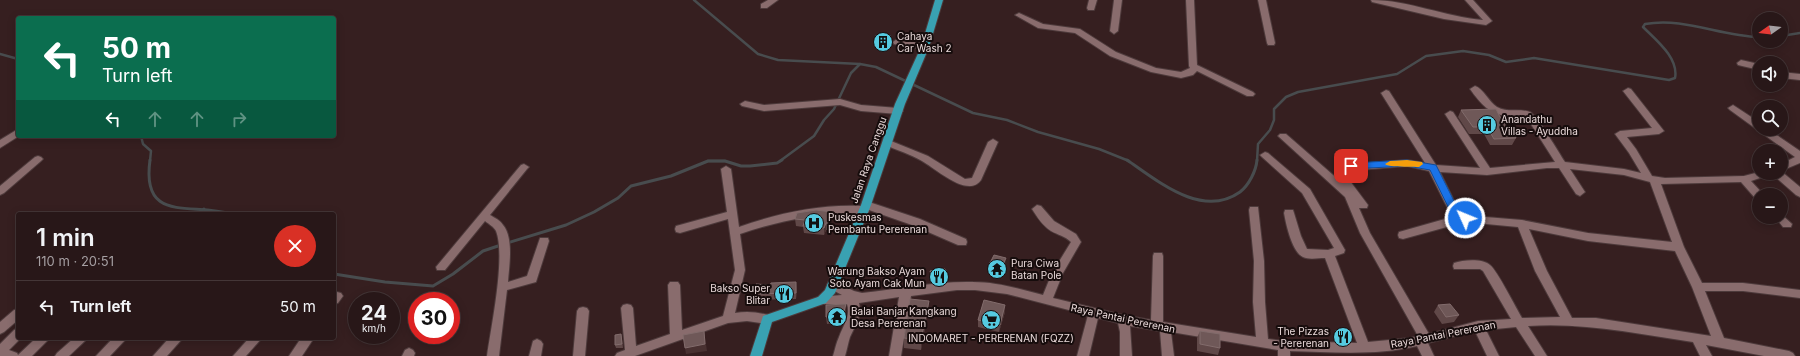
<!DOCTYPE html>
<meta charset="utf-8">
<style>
:root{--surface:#281718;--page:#342425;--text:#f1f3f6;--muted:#a59fa2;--line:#443637}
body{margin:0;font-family:Inter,sans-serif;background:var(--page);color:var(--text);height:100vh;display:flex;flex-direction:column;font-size:15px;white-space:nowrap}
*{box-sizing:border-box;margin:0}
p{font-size:13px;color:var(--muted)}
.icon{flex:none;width:22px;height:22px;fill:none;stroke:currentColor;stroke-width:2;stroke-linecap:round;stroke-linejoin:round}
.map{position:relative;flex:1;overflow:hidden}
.side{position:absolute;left:16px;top:212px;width:320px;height:128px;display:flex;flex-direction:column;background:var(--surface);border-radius:4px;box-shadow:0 2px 10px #0003,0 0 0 1px var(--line)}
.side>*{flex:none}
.banner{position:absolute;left:16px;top:16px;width:320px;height:122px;border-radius:4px;box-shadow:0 2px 10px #0003,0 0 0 1px var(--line);background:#0b6e4f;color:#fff;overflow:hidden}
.needle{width:26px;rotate:256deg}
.tools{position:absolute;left:1752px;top:12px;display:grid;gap:8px}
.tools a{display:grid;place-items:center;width:36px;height:36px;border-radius:50%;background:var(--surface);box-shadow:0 2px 10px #0003,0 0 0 1px var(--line);font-size:20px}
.speed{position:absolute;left:348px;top:292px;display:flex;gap:8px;font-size:20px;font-weight:700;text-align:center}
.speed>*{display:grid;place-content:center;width:52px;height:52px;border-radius:50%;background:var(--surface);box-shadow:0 2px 10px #0003,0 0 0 1px var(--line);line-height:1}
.speed small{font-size:10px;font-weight:400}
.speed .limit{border:6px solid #d22;background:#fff;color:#111}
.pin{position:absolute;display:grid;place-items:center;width:34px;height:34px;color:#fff;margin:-17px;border-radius:8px;box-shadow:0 2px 6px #0006}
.me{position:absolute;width:44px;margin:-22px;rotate:314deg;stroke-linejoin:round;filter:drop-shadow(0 0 3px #0008)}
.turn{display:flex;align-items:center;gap:14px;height:84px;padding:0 20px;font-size:18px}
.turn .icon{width:52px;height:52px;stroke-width:2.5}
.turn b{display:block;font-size:28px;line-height:34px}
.lanes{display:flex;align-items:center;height:38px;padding:0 20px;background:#0003;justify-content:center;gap:20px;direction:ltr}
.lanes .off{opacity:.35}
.round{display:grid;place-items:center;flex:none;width:42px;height:42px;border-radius:21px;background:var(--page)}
.overview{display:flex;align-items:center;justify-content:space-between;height:68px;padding:0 20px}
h1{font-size:24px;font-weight:600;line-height:30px}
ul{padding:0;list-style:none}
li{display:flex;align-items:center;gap:12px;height:52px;padding:0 20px;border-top:1px solid var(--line)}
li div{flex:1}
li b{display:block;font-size:15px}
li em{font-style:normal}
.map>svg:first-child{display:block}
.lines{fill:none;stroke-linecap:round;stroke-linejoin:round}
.stream-far1{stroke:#484c4e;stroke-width:2.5}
.stream{stroke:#484c4e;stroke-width:3}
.minor-casing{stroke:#4d3a3b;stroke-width:2}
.major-casing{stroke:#4d3a3b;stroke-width:2}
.minor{fill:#896c6d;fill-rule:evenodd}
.major{fill:#39a1b2;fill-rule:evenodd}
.wall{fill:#604848}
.shaded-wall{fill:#493131}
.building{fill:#6f5858;stroke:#826c6c}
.route{fill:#1a73e8;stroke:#114b97}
.slow{fill:#f59e0b}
.labels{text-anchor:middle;stroke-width:4;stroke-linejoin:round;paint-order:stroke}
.poi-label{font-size:10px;fill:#eadada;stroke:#160c0c;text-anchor:start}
.street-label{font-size:10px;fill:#eadada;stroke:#160c0c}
</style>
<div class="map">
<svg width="1800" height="356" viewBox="0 0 1800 356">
<rect width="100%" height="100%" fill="#361f20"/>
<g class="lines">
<g class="stream-far1">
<path d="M694 0 758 54 778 60 860 64 876 67 973 113 1007 120 1038 132 1099 149 1129 161"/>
<path d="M1781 36 1800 33"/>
<path d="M0 54 18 59"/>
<path d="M141 136 143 144 151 151 150 161"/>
<path d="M708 161H725"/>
<path d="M780 161 814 136 824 120 834 109 851 73 860 64"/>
<path d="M1257 161 1258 144 1270 130 1274 120V109L1286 97 1298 92 1397 74 1426 56 1463 51 1489 55 1506 62 1534 58 1669 80 1675 78C1679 58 1656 40 1643 27L1645 24C1684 17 1720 36 1759 37"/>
</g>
<g class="stream">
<path d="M150 160C141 224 191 202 231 214"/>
<path d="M1127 160C1158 181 1202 219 1240 192 1249 185 1256 171 1257 160"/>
<path d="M197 214 204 209"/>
<path d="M507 243 566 225 594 212 618 198 631 186 671 176 708 161H725L741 166H750L777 163 782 160"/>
<path d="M334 274 385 282 433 286 453 274 483 251 501 245"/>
</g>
<g class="minor-casing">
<g id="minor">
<path d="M768 0H778L767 8H761V4Z"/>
<path d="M1089 0H1097L1094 10H1088L1087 8Z"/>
<path d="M1114 0H1122L1118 31 1114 34 1110 31Z"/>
<path d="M1186 0H1194L1197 65 1253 92 1255 94 1253 96H1247L1197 71 1193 75 1181 78 1151 72 1110 56 1075 33 1038 28 1015 15 1019 13 1043 24 1080 29 1116 52 1156 68 1181 72 1190 68 1189 66Z"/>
<path d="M1258 0H1266L1275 43 1274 45H1268L1267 43Z"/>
<path d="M1371 0C1409 0 1445 17 1483 20L1465 0H1473L1492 21 1486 25 1444 19 1372 2Z"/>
<path d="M897 39 925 44 929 47 925 50 894 44 893 42Z"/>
<path d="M1741 60 1759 64V70L1738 65 1737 63Z"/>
<path d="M1781 72 1800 74V80L1781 78Z"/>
<path d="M1475 86C1483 88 1489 102 1497 107 1507 113 1519 108 1530 112 1537 115 1559 153 1565 162L1624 169 1641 173 1629 153 1615 134 1620 131 1652 128 1623 91 1628 88 1631 89 1664 131 1659 134 1627 137 1636 149 1652 176 1665 178 1744 176 1759 172 1781 173V164L1795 157 1730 110 1728 108 1733 105 1759 122V129H1768L1800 151V163L1781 171 1800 187V197L1796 195 1772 174 1751 181 1764 195H1759V199L1755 198 1741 182 1661 184 1684 247 1702 283H1743L1800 290V298L1743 291H1705L1724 338 1789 351 1793 353 1795 356H1764L1706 345 1712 356H1700L1693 342C1639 334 1583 322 1528 326L1547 356H1535L1516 327 1486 330 1499 356H1487L1475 331 1428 343 1434 356H1422L1417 346C1376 356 1332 352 1290 351V356H1278V350L1171 332 1174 356H1162L1160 331 1130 326 1132 356H1120V332L1118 323 1098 318 1089 356H1077L1088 315 1007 294 975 290H957L911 296 901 356H889L899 297 859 303C862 316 856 324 850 337 848 343 847 350 845 356H833C835 350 836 343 839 337 843 325 851 317 847 304H822L818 303 816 300 818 297 842 295 829 288 827 285 829 282 833 281 854 291 862 293C899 289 936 281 973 282 997 282 1020 289 1043 295L1052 273 1071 242C1065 236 1058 235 1051 231 1043 226 1037 217 1032 209L1037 205 1041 206 1054 221 1076 234 1081 242 1063 273 1053 298 1123 315 1151 320 1153 256 1154 253H1162L1163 256V322L1256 337 1253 302 1254 261 1249 210 1250 207H1258L1264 261 1265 302 1268 339 1284 341 1357 343 1325 258C1318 258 1309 260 1303 257 1292 252 1286 224 1284 213L1285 210H1293L1294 213 1301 236 1307 249 1328 250 1334 248 1302 193 1262 157 1260 155 1265 152 1268 153 1310 189 1345 250 1344 253 1335 256 1368 342 1410 338 1418 336 1360 233 1345 197 1278 136 1280 134H1286L1340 181 1342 174 1348 168 1335 154 1340 151 1343 152 1355 164 1407 160 1425 163 1381 93 1386 90 1389 91 1436 165 1480 168 1445 114 1450 111 1453 112 1490 168 1555 162 1527 118C1521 115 1515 116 1508 116 1490 115 1480 103 1470 89ZM1407 166 1429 171 1452 217 1399 232 1398 235 1399 238 1403 239 1465 222 1518 227 1535 271 1560 317 1522 318C1516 308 1497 270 1490 265 1482 258 1463 260 1454 263L1453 266 1454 269H1480L1483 271 1511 319 1478 321 1429 334 1370 233 1359 208H1367L1368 205 1350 181 1352 175 1360 170ZM1547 168H1559L1576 194 1580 196 1585 192 1570 169 1624 175 1650 182 1672 242 1588 233 1522 220 1461 215 1440 172 1487 175ZM1529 229 1588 241 1675 251 1692 287 1711 336 1596 318H1572L1547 271Z"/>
<path d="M840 99 861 105 898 108 903 111 898 114 861 111 840 105 764 111 742 106 740 104 745 101 764 105Z"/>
<path d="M18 129 19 136 0 148V140Z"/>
<path d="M993 139 998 142 981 180C968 199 935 168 922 161 910 154 897 150 885 145L883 143 888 140 891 141 928 156 965 179 972 178 988 142Z"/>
<path d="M38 156 41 157 43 159 41 161 4 193 0 195V186L35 157Z"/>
<path d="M524 164 529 167 527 169 490 215C495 218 500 220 503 225 514 238 509 266 508 282L527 276 540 238H548L549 241 536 282 507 290 499 356H487C491 327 506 257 496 231 494 227 489 224 485 221L445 270H437L436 267 521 165Z"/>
<path d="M726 166 731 169 739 227C779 213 819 204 862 206V202L866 201 920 219 966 239 967 242 966 245H958L912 225 869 210 868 213 864 214C821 212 781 220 740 234L745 270 735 313C747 311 759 312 771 316L773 319 771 322 767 324 747 321 728 323 635 356H615L617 353 625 350 621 308 623 305 627 304 631 305 633 308 636 346 670 334 668 285 670 282H678L680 285 682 330 723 316 735 270 728 219 680 233 676 232 675 229 676 226 727 212 721 169Z"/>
<path d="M1781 214 1792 224 1791 227H1783L1775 217H1781Z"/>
<path d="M337 292 341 293 343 296 338 303 334 304V293Z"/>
<path d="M583 307 587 308 589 311 585 356H573L577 311 579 308Z"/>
<path d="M18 309V320L4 332 0 334V322L14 310Z"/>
<path d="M18 328V338H21L9 350 17 353 18 355 36 338H50L32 356H0V344L14 330Z"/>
<path d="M74 338H88L69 356H55L57 353Z"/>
<path d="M113 338H127L110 356H96Z"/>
<path d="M169 338H183L167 356H153Z"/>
<path d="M249 338H262L246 356H233Z"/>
<path d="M301 338H314L302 356H289Z"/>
<path d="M537 339 541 341 543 344 541 356H529L533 341Z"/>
<path d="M409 348 413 350 415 353 414 356H402L405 350Z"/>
</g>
</g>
<g class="major-casing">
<path id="major" d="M935 0H943L929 47 905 104 871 205 835 293 826 303 772 322 762 356H750L763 316 818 297 825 290 861 205 895 104 921 47Z"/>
</g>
<use href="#minor" class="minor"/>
<use href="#major" class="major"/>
</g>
<g class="wall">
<path d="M1461 110 1516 138 1512 145H1490L1484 134H1469L1458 117Z"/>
<path d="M795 219H832L829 230H826L824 235 804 233 803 227 796 226Z"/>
<path d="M989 265H1005L1001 276 988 272Z"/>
<path d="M930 271 947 280 933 282 930 274Z"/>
<path d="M797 288 796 299 754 300V294Z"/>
<path d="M929 301 928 311 921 350 904 348V338Z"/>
<path d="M1438 305 1459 315 1454 322 1442 324 1434 312Z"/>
<path d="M846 311 844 322 827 324 826 317Z"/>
<path d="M1005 312 999 332 978 327V320Z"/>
<path d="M1200 331 1220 348 1218 355 1197 351V338Z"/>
<path d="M621 334 622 338 623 348H616L615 345Z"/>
</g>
<g class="shaded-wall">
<path d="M832 212V219L829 230 828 223Z"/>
<path d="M826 223V230L824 235V228Z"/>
<path d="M1006 258 1005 265 1001 276V269Z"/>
<path d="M947 276V280L933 282V279Z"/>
<path d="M796 282 797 288 796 299Z"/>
<path d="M929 301 928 311 921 350V340Z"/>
<path d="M846 304V311L844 322 843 315Z"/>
<path d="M1005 305V312L999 332 1000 325Z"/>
<path d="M704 331 707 351 686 354 685 348Z"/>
</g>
<g class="building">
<path d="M1496 109 1500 117 1506 118 1516 138 1494 139 1487 127H1473L1461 110Z"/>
<path d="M816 210 832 212 828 223H826L824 228 803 226 805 220 795 219 797 213Z"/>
<path d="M994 255 1006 258 1001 269 989 265Z"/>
<path d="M945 269 947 276 933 279 930 271Z"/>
<path d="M796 282V293L754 294 756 284 770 285 771 283Z"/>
<path d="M910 299 929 301 921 340 904 338Z"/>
<path d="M984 300 1005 305 1000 325 978 320Z"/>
<path d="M846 304 843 315 826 317V305Z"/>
<path d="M1450 304 1459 315 1446 317 1438 305Z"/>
<path d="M704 331 705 344 685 348 683 335Z"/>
<path d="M1200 331 1220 334V348L1200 344Z"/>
<path d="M621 334 622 344 615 345V335Z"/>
</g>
<path class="route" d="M1407 160 1436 165 1461 215 1468 216 1469 218 1468 221H1455L1430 170 1407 166 1351 169 1347 166 1351 163Z"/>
<path class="slow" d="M1407 160 1422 162 1423 164 1419 167C1411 166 1390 168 1385 164L1390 161Z"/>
<defs>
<g id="building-disc" transform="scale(1)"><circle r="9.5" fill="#55cae0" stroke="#160c0c"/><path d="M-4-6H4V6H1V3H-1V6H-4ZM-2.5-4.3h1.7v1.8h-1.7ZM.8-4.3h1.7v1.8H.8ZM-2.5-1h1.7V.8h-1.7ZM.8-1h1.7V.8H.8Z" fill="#111"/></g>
<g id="hospital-disc" transform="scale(1)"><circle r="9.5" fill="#55cae0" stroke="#160c0c"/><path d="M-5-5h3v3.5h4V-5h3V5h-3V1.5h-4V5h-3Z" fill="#111"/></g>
<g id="temple-disc" transform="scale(1)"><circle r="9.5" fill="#55cae0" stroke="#160c0c"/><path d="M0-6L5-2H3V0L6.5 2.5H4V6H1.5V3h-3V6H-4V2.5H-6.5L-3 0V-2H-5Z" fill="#111"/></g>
<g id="restaurant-disc" transform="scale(1)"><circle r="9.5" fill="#55cae0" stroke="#160c0c"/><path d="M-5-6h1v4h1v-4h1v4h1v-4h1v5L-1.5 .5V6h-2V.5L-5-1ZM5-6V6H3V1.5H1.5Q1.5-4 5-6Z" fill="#111"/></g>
<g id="supermarket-disc" transform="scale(1)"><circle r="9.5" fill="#55cae0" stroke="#160c0c"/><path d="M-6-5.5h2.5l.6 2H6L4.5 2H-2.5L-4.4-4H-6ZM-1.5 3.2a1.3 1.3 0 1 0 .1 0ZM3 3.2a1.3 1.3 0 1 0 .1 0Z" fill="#111"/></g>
</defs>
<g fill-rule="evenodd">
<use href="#building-disc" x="883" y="42"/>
<use href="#building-disc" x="1487" y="125"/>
<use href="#hospital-disc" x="814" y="223"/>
<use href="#temple-disc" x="997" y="269"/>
<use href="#restaurant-disc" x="939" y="277"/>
<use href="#restaurant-disc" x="784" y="294"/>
<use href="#temple-disc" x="837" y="317"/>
<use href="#supermarket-disc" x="991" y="320"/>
<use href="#restaurant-disc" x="1343" y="337"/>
</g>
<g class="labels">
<g class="poi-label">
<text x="897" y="40">Cahaya<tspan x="897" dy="12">Car Wash 2</tspan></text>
<text x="1501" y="123">Anandathu<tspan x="1501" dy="12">Villas - Ayuddha</tspan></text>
<text x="828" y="221">Puskesmas<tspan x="828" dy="12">Pembantu Pererenan</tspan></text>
<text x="1011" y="267">Pura Ciwa<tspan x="1011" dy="12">Batan Pole</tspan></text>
<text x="925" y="275" text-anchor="end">Warung Bakso Ayam<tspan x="925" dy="12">Soto Ayam Cak Mun</tspan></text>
<text x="770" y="292" text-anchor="end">Bakso Super<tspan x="770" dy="12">Blitar</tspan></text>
<text x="851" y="315">Balai Banjar Kangkang<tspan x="851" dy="12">Desa Pererenan</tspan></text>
<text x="1329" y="335" text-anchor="end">The Pizzas<tspan x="1329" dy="12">- Pererenan</tspan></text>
<text x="991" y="342" text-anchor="middle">INDOMARET - PERERENAN (FQZZ)</text>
</g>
<g class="street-label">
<text transform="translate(868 160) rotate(-71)" y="4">Jalan Raya Canggu</text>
<text transform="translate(1123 318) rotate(12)" y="4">Raya Pantai Pererenan</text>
<text transform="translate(1443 334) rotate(-11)" y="4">Raya Pantai Pererenan</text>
</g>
</g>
</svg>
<div class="tools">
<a><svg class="needle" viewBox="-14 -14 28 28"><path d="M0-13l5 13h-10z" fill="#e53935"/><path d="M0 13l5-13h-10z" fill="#a59fa2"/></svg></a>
<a><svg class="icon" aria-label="sound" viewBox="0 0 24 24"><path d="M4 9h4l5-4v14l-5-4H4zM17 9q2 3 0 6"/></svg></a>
<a><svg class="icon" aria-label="search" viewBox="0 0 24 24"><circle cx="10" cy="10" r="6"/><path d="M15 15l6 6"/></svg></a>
<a>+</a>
<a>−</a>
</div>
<div class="speed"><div>24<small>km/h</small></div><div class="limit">30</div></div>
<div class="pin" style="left:1351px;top:166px;background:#d93025"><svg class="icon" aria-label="arrive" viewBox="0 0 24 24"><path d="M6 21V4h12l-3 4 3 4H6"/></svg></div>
<svg class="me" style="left:1465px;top:218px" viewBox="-20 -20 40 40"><circle r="17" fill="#1a73e8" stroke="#fff" stroke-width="3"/><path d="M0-11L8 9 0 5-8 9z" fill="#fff"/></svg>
<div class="banner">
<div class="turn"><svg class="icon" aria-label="left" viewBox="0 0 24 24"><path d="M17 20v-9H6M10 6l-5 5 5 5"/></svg><div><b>50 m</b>Turn left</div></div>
<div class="lanes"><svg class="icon" aria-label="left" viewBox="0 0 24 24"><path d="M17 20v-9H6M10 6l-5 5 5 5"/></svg><svg class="icon off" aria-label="ahead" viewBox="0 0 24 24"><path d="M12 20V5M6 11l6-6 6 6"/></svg><svg class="icon off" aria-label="ahead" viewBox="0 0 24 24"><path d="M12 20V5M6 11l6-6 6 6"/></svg><svg class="icon off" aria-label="right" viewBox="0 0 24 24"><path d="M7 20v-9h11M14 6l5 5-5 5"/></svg></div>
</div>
<section class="side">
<div class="overview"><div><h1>1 min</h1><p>110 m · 20:51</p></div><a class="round" style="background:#d93025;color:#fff"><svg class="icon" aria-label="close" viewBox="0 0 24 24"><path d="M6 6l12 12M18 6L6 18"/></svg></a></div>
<ul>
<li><svg class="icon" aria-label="left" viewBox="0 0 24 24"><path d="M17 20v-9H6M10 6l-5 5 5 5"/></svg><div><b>Turn left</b></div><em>50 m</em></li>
</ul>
</section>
</div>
